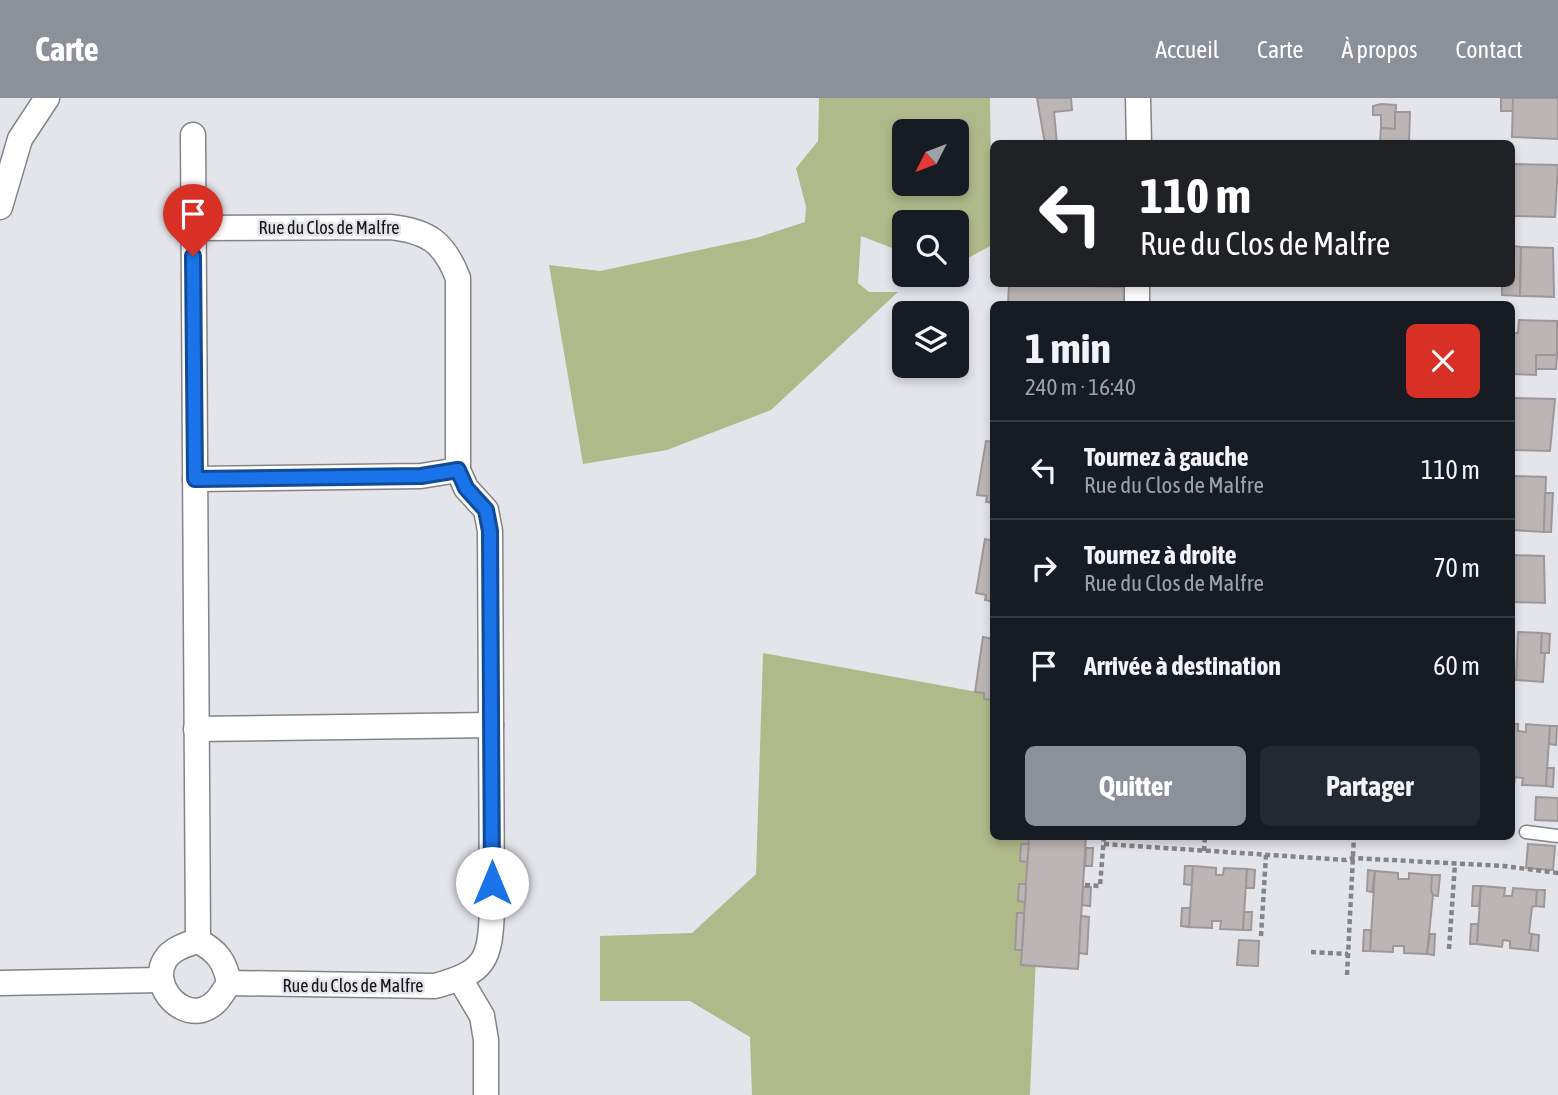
<!DOCTYPE html>
<html lang="fr">
<meta charset="utf-8">
<style>
:root{--surface:#171b24;--page:#242831;--text:#f1f3f6;--muted:#9ea1a6;--line:#363941;--accent:#8c9099}
body{margin:0;font-family:"Asap Condensed",sans-serif;background:var(--page);color:var(--text);height:100vh;display:flex;flex-direction:column;font-size:26px;white-space:nowrap}
*{box-sizing:border-box;margin:0}
p{font-size:23px;color:var(--muted)}
.icon{flex:none;width:38px;height:38px;fill:none;stroke:currentColor;stroke-width:2;stroke-linecap:round;stroke-linejoin:round}
.map{position:relative;flex:1;overflow:hidden}
.panel{position:absolute;left:990px;top:203px;width:525px;height:539px;display:flex;flex-direction:column;background:var(--surface);border-radius:10px;box-shadow:0 4px 10px #0003}
.panel>*{flex:none}
.guide{position:absolute;left:990px;top:42px;width:525px;height:147px;border-radius:10px;box-shadow:0 4px 10px #0003;background:#202124;color:#fff;overflow:hidden}
.needle{width:46px;rotate:228deg}
.buttons{position:absolute;left:892px;top:21px;display:grid;gap:14px}
.buttons a{display:grid;place-items:center;width:77px;height:77px;border-radius:10px;background:var(--surface);box-shadow:0 4px 10px #0003;font-size:35px}
.pin{position:absolute;display:grid;place-items:center;width:60px;height:60px;color:#fff;margin:-72px -30px;border-radius:50% 50% 50% 0;rotate:-45deg;box-shadow:0 0 7px #0007}
.pin .icon{rotate:45deg}
.me{position:absolute;width:77px;margin:-38px;rotate:0deg;stroke-linejoin:round;filter:drop-shadow(0 0 5px #0008)}
.turn{display:flex;align-items:center;gap:24px;height:147px;padding:0 35px;font-size:32px}
.turn .icon{width:91px;height:91px;stroke-width:2.5}
.turn b{display:block;font-size:49px;line-height:60px}
.round{display:grid;place-items:center;flex:none;width:74px;height:74px;border-radius:10px;background:var(--page)}
.head{display:flex;align-items:center;justify-content:space-between;height:119px;padding:0 35px}
h1{font-size:42px;font-weight:700;line-height:52px}
.cta{display:flex;gap:14px;margin-top:auto;padding:14px 35px}
.cta a{flex:1;height:80px;border-radius:10px;background:var(--accent);color:#fff;font-size:28px;font-weight:700;line-height:80px;text-align:center}
.cta a+a{background:var(--page);color:var(--text)}
ul{padding:0;list-style:none}
li{display:flex;align-items:center;gap:21px;height:98px;padding:0 35px;border-top:2px solid var(--line)}
li div{flex:1}
li b{display:block;font-size:26px}
li em{font-style:normal}
header{display:flex;align-items:center;gap:42px;box-sizing:border-box;height:98px;padding:0 35px;background:var(--accent);color:#fff}
header strong{font-size:33px}
nav{display:flex;gap:38px;margin-inline-start:auto;font-size:24px}
.map>svg:first-child{display:block}
.forest{fill:#b0b98a;fill-rule:evenodd}
.building{fill:#bcb5b5;stroke:#9e9797;stroke-width:2}
.lines{fill:none;stroke-linecap:round;stroke-linejoin:round}
.lane-casing{stroke:#838489;stroke-width:15}
.street-casing{stroke:#838489;stroke-width:27}
.path{stroke:#848488;stroke-width:4.5;stroke-dasharray:5 3.5;stroke-linecap:butt}
.lane{stroke:#fff;stroke-width:12}
.street{stroke:#fff;stroke-width:24}
.route-casing{stroke:#114b97;stroke-width:18}
.route{stroke:#1a73e8;stroke-width:12}
.labels{text-anchor:middle;stroke-width:5;stroke-linejoin:round;paint-order:stroke}
.street-label{font-size:18px;fill:#131315;stroke:#e4e5eb}
</style>
<header>
<strong>Carte</strong>
<nav><a>Accueil</a><a>Carte</a><a>À propos</a><a>Contact</a></nav>
</header>
<div class="map">
<svg width="1558" height="997" viewBox="0 0 1558 997">
<rect width="100%" height="100%" fill="#e4e5eb"/>
<g class="forest">
<path d="M819 0H990L992 147 957 166V124H905V155L861 138 858 185 869 194H898L771 312 667 352 583 366 549 167 600 173 756 140 805 124 806 109 796 70 818 43ZM905 33H957V86H905Z"/>
<path d="M763 555 994 597V738L1041 739 1030 997H752L750 939 690 903H600V838L692 835 756 776Z"/>
</g>
<g class="building">
<path d="M1037 0H1071L1072 12 1054 14 1057 46H1045Z"/>
<rect x="1501" y="0" width="12" height="13"/>
<path d="M1513 0H1558V41L1512 39Z"/>
<path d="M1381 6 1396 7 1395 31 1381 30V17H1373V8Z"/>
<path d="M1395 14H1410L1409 45 1380 44 1381 30 1395 31Z"/>
<path d="M1512 66 1558 67 1555 119 1512 118Z"/>
<path d="M1512 148 1521 149 1520 198 1502 197V186H1512Z"/>
<path d="M1521 149 1553 150 1554 199 1520 198Z"/>
<path d="M1009 186 1125 189 1124 206H1008Z"/>
<path d="M1519 222 1557 223V257H1536V277L1512 276V235H1518Z"/>
<path d="M1536 257H1557L1556 271H1536Z"/>
<path d="M1512 300 1555 301 1550 353 1512 352Z"/>
<path d="M986 343 994 344V405L986 404 987 398 977 397Z"/>
<path d="M1514 378 1546 379 1544 434 1512 432Z"/>
<path d="M1545 395H1553L1551 434H1544Z"/>
<path d="M985 441 994 443V504L985 502 986 497 976 495Z"/>
<path d="M1512 457 1544 458 1545 505 1512 504Z"/>
<path d="M1518 534 1542 535 1541 555H1545L1543 584 1516 582Z"/>
<path d="M994 535V602L984 601V595L975 594 983 539 993 541Z"/>
<path d="M1542 535 1550 536 1549 555H1541Z"/>
<path d="M1512 626H1518V633L1526 634V626L1550 628 1546 688 1522 687 1523 680 1515 679 1514 687 1512 686Z"/>
<path d="M1550 628H1557L1556 647 1549 646Z"/>
<path d="M1547 670H1554L1553 689 1546 688Z"/>
<path d="M1536 699 1558 700V723L1535 722Z"/>
<path d="M1029 738H1086L1078 871 1021 867Z"/>
<path d="M1021 746H1029L1027 764 1020 763Z"/>
<path d="M1528 746 1555 748 1553 772 1526 770Z"/>
<path d="M1086 750H1093L1092 768H1085Z"/>
<path d="M1185 768H1193L1192 787 1184 786Z"/>
<path d="M1193 768 1216 770V777H1223L1224 770 1247 771 1243 832 1220 831 1221 823H1212V830L1189 829Z"/>
<path d="M1247 771 1255 772 1254 790H1246Z"/>
<path d="M1368 772 1375 773 1372 794 1367 793Z"/>
<path d="M1375 773 1398 775V781H1409V775L1432 777 1433 797 1427 856 1404 855V848H1393V854L1370 853Z"/>
<path d="M1432 777H1440L1438 798 1433 797 1431 793Z"/>
<path d="M1019 786H1026L1025 804 1018 803Z"/>
<path d="M1473 788H1481L1479 808H1472Z"/>
<path d="M1481 788 1505 790 1504 798H1512L1513 790 1537 792 1536 808 1532 809 1529 835 1532 836 1530 852 1510 850V843L1503 842 1502 849 1477 846Z"/>
<path d="M1083 789H1091L1090 808 1082 807Z"/>
<path d="M1537 792H1545L1544 809 1536 808Z"/>
<path d="M1182 810H1190L1189 829 1181 828Z"/>
<path d="M1244 814H1252L1251 832H1243Z"/>
<path d="M1017 815H1024L1022 852H1015Z"/>
<path d="M1081 818 1089 819 1087 856 1079 855Z"/>
<path d="M1471 826H1478L1477 846H1470Z"/>
<path d="M1364 832H1370L1371 837 1370 853H1363Z"/>
<path d="M1430 836H1435L1434 857 1427 856Z"/>
<path d="M1532 836 1539 837 1538 853 1530 852Z"/>
<path d="M1239 842 1259 843 1258 868 1237 867Z"/>
</g>
<g class="lines">
<g class="lane-casing">
<path id="lane" d="M1526 734 1558 738"/>
</g>
<g class="street-casing">
<g id="street">
<path d="M1138 0 1139 46"/>
<path d="M193 37 198 843"/>
<path d="M0 109 20 41 47 0"/>
<path d="M193 130 390 129C428 133 444 144 458 180V372L466 390 486 412 490 433 492 812C490 862 486 874 435 888L229 885"/>
<path d="M1137 206V186"/>
<path d="M195 381 421 378 458 372"/>
<path d="M196 631 491 627"/>
<path d="M198 843C217 853 225 863 229 885 222 896 216 908 202 912 176 918 151 885 165 862 171 851 187 846 198 843Z"/>
<path d="M460 881 482 918 486 942V997"/>
<path d="M0 885 160 882"/>
</g>
</g>
<g class="path">
<path d="M1104 746 1346 762 1353 760 1504 768 1558 775"/>
<path d="M1204 753 1205 738"/>
<path d="M1085 787 1100 788 1104 738"/>
<path d="M1261 838 1266 757"/>
<path d="M1449 851 1455 766"/>
<path d="M1311 854 1348 856"/>
<path d="M1347 877 1354 738"/>
</g>
<use href="#lane" class="lane"/>
<use href="#street" class="street"/>
</g>
<g class="lines">
<g class="route-casing">
<path id="route" d="M193 158 195 381 421 378 458 372 466 390 486 412 490 433 492 785"/>
</g>
<use href="#route" class="route"/>
</g>
<g class="labels">
<g class="street-label">
<text x="329" y="136">Rue du Clos de Malfre</text>
<text x="353" y="894">Rue du Clos de Malfre</text>
</g>
</g>
</svg>
<div class="buttons">
<a><svg class="needle" viewBox="-14 -14 28 28"><path d="M0-13l5 13h-10z" fill="#e53935"/><path d="M0 13l5-13h-10z" fill="#9ea1a6"/></svg></a>
<a><svg class="icon" aria-label="search" viewBox="0 0 24 24"><circle cx="10" cy="10" r="6"/><path d="M15 15l6 6"/></svg></a>
<a><svg class="icon" aria-label="layers" viewBox="0 0 24 24"><path d="M12 4l9 5-9 5-9-5zM3 14l9 5 9-5"/></svg></a>
</div>
<div class="pin" style="left:193px;top:158px;background:#d93025"><svg class="icon" aria-label="arrive" viewBox="0 0 24 24"><path d="M6 21V4h12l-3 4 3 4H6"/></svg></div>
<svg class="me" style="left:492px;top:785px" viewBox="-20 -20 40 40"><circle r="19" fill="#fff"/><path d="M0-13L10 11 0 6-10 11z" fill="#1a73e8"/></svg>
<div class="guide">
<div class="turn"><svg class="icon" aria-label="left" viewBox="0 0 24 24"><path d="M17 20v-9H6M10 6l-5 5 5 5"/></svg><div><b>110 m</b>Rue du Clos de Malfre</div></div>
</div>
<section class="panel">
<div class="head"><div><h1>1 min</h1><p>240 m · 16:40</p></div><a class="round" style="background:#d93025;color:#fff"><svg class="icon" aria-label="close" viewBox="0 0 24 24"><path d="M6 6l12 12M18 6L6 18"/></svg></a></div>
<ul>
<li><svg class="icon" aria-label="left" viewBox="0 0 24 24"><path d="M17 20v-9H6M10 6l-5 5 5 5"/></svg><div><b>Tournez à gauche</b><p>Rue du Clos de Malfre</p></div><em>110 m</em></li>
<li><svg class="icon" aria-label="right" viewBox="0 0 24 24"><path d="M7 20v-9h11M14 6l5 5-5 5"/></svg><div><b>Tournez à droite</b><p>Rue du Clos de Malfre</p></div><em>70 m</em></li>
<li><svg class="icon" aria-label="arrive" viewBox="0 0 24 24"><path d="M6 21V4h12l-3 4 3 4H6"/></svg><div><b>Arrivée à destination</b></div><em>60 m</em></li>
</ul>
<div class="cta"><a>Quitter</a><a>Partager</a></div>
</section>
</div>
